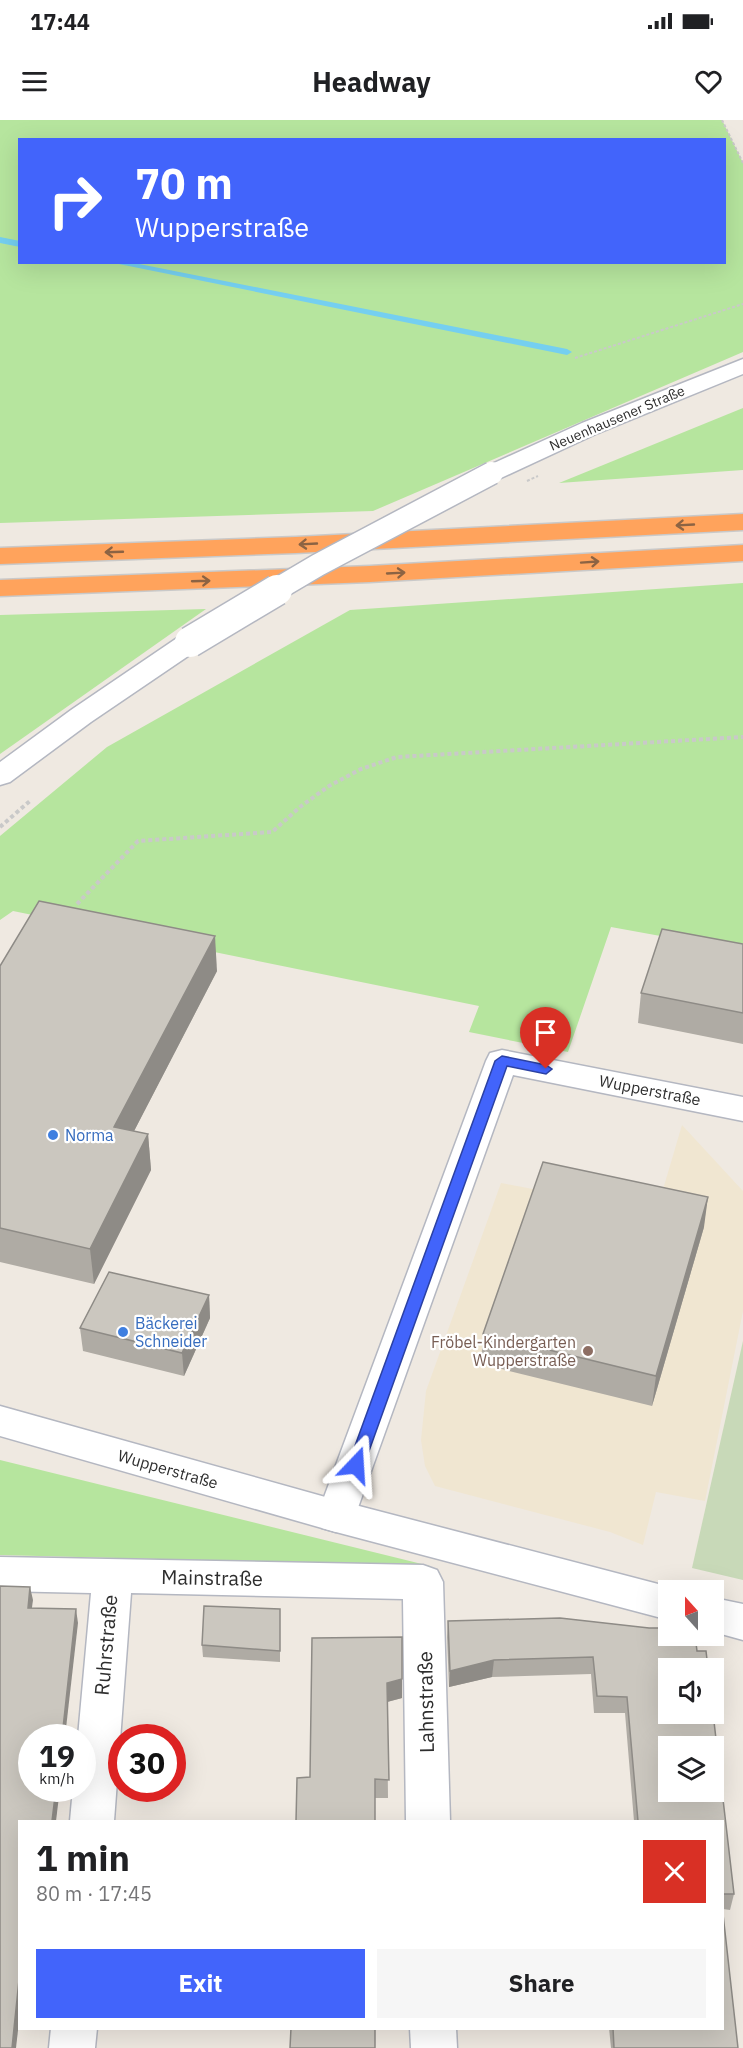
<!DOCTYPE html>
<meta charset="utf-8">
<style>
:root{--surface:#fff;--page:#f6f6f6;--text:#202124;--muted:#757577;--accent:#4264fb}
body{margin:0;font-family:"IBM Plex Sans",sans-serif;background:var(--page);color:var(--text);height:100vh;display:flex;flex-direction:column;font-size:22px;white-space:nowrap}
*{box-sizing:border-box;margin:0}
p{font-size:20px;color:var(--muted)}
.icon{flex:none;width:33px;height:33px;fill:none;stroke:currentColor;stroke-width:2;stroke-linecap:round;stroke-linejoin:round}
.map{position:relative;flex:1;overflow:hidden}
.panel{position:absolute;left:18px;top:1700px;width:706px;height:210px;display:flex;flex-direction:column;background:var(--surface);border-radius:0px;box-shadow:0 6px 24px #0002}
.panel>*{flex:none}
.banner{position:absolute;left:18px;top:18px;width:708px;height:126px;border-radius:0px;box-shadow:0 6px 24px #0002;background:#4264fb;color:#fff;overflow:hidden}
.needle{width:39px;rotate:339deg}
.fabs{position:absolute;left:658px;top:1460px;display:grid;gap:12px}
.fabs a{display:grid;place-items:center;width:66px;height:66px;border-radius:0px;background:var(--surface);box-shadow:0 6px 24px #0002;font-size:30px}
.speed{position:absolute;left:18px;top:1604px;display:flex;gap:12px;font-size:30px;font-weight:700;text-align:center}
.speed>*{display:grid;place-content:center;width:78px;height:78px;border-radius:50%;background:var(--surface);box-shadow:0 6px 24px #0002;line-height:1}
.speed small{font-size:15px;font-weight:400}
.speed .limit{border:9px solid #d22;background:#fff;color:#111}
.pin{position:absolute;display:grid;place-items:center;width:51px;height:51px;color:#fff;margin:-62px -26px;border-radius:50% 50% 50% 0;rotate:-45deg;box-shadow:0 0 6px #0007}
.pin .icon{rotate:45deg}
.me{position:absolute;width:66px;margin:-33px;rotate:20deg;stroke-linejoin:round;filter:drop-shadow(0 0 4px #0008)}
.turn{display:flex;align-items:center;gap:21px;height:126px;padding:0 18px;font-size:27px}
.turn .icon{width:78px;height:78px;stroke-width:2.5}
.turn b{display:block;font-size:42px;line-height:51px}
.round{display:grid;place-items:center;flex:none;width:63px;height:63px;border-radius:0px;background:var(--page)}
.headline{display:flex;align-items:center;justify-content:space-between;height:102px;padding:0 18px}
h1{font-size:36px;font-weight:700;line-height:45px}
.cta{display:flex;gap:12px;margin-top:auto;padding:12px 18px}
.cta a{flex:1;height:69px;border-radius:0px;background:var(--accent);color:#fff;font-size:24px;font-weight:700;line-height:69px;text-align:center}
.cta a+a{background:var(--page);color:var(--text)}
.status{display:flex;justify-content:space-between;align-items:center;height:42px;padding:0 30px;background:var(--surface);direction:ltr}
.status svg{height:16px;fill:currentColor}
header{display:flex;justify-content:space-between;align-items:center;height:78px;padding:0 18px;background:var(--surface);font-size:27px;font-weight:700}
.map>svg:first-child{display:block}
.education{fill:#f0e6d1}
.green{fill:#b6e59e;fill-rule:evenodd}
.cemetery{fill:#c8d9b8}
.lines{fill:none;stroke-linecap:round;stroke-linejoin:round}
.stream{fill:#75cff0;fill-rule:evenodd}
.minor-casing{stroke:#b4b7c1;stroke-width:3}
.tertiary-casing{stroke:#b4b7c1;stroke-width:3}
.secondary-casing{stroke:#b4b7c1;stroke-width:3}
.motorway-casing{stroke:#c9c9c9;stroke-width:3}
.path-far1{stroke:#c9c9c9;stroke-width:2;stroke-dasharray:3 2;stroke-linecap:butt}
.path{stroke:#c9c9c9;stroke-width:4;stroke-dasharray:4 3;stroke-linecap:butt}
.minor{fill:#fff;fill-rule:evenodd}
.tertiary{fill:#fff;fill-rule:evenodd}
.secondary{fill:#fff;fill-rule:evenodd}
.motorway{fill:#ffa35c;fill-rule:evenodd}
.secondary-bridge-far1-casing{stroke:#b4b7c1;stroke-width:25;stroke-linecap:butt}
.secondary-bridge-casing{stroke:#b4b7c1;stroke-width:33;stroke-linecap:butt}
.path-bridge{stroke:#c9c9c9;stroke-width:2;stroke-dasharray:3 2;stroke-linecap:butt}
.secondary-bridge-far1{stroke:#fff;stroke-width:22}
.secondary-bridge{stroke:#fff;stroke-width:30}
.wall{fill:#afaba4;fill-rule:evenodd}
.shaded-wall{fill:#8e8b86}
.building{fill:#cbc7bf;stroke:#8e8b86;stroke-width:1.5;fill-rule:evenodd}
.oneway{stroke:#8c6343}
.route{fill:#4264fb;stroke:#2b41a3;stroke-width:1.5}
.shop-dot{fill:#3f7fe0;stroke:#fff;stroke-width:2}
.education-dot{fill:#8d6e63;stroke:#fff;stroke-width:2}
.labels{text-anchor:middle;stroke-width:4.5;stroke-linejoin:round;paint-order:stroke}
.far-street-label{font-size:14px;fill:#2e2e2e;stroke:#fff}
.street-label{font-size:16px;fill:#2e2e2e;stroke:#fff}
.shop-label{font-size:16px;fill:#366cbe;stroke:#fff;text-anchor:start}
.education-label{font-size:16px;fill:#785e54;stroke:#fff;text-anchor:end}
.near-street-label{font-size:20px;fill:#2e2e2e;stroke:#fff}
</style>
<div class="status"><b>17:44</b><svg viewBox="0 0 49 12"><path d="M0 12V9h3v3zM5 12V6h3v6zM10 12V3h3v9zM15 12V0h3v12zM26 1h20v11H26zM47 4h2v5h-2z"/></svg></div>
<header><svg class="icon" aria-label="menu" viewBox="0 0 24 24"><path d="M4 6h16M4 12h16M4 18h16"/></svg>Headway<svg class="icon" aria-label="heart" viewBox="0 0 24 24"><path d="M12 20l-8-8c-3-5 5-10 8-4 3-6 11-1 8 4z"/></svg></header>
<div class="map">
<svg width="743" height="1928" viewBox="0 0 743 1928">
<rect width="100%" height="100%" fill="#efe9e1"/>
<path class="education" d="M682 1005 743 1071V1191L705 1381 656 1372 643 1425 610 1412 435 1366 425 1346 421 1320 426 1271 501 1063 656 1093Z"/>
<g class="green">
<path d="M0 0H722L743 43V232L373 391 0 403ZM20 20H724V142H20Z"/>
<path d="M743 288V350L559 363Z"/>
<path d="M743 463V831L611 807 568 932 469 912 479 886 13 791 0 800V716L107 627 350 490Z"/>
<path d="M206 489 0 634V495Z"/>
<path d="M0 1340 430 1446 0 1435Z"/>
</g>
<path class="cemetery" d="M743 1221V1460L692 1448Z"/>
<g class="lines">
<g class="stream">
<path d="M0 117 20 121V127L0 123Z"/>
<path d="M109 142H129L567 229 572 232 567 235Z"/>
</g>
<g class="minor-casing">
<g id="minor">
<path d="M502 930 743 977V1001L513 955 355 1396 350 1408 336 1412 322 1408 317 1396 486 941 490 933Z"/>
<path d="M0 1437 423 1445 437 1450 443 1462 450 1701H406L403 1479 131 1473 114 1701H70L73 1668H82V1617H78L91 1473 0 1471Z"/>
<path d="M51 1908H97L95 1928H49Z"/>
<path d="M410 1908H456L457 1928H411Z"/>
</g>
</g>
<g class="tertiary-casing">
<g id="tertiary">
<path d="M0 1286 336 1380 681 1470H669V1500L336 1412 0 1316Z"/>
<path d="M714 1478 743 1484V1520L714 1512Z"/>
</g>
</g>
<g class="secondary-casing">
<g id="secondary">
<path d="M743 239V254L598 313 501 358 492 360 483 358 480 353 483 348 582 303Z"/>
<path d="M190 514 200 516 203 522 200 528 91 602 10 662 0 665V642L71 590 180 516Z"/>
</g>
</g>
<g class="motorway-casing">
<g id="motorway">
<path d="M743 394V410L296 433 0 444V428L296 417Z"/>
<path d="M743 425V441L370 462 0 476V460L370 446Z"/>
</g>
</g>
<g class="path-far1">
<path d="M722 0 743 43"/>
<path d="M575 238 743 184"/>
</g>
<g class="path">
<path d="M0 707 31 680"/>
<path d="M77 784 138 721 272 712 300 687 329 666 361 649 397 637 743 617"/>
</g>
<use href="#minor" class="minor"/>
<use href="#tertiary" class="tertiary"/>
<use href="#secondary" class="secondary"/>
<use href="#motorway" class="motorway"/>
<g class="secondary-bridge-far1-casing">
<path id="secondary-bridge-far1" d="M274 471 318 445 492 353"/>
</g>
<g class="secondary-bridge-casing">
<path id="secondary-bridge" d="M190 522 277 470"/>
</g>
<path class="path-bridge" d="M527 361 538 356"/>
<use href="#secondary-bridge-far1" class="secondary-bridge-far1"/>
<use href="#secondary-bridge" class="secondary-bridge"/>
</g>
<g class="wall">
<path d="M743 824V924L638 903 641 873Z"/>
<path d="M0 846 217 851 134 1011 148 1014 151 1050 94 1164 0 1142Z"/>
<path d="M704 1107 652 1286 481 1244 483 1214Z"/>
<path d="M209 1175 210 1198 184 1256 83 1231 80 1208Z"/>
<path d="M280 1489V1542L203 1537 202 1525Z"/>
<path d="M560 1498 649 1508H669V1515H695L697 1531H706L708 1548H669V1593H713L734 1774 730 1790 723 1789V1701H634L625 1593H594L591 1554 492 1557 449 1567 447 1517 448 1501ZM669 1626H714V1671H669Z"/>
<path d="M402 1559V1578L387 1582 388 1678H375L310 1657Z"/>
<path d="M609 1908H723L738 1928H611Z"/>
</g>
<g class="shaded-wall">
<path d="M215 816 217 851 118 1042 114 1007Z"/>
<path d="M148 1014 151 1050 94 1164 90 1129Z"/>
<path d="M708 1077 704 1107 652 1286 656 1256Z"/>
<path d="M209 1175 210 1198 184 1256 182 1233Z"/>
<path d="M30 1467 33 1480 30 1502 28 1488Z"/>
<path d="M76 1489 78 1503 65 1617H62Z"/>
<path d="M494 1540 492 1557 449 1567 450 1551Z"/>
<path d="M402 1559V1578L387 1582V1563Z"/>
<path d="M56 1668H60L56 1701H52Z"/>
<path d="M20 1850V1893L16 1928H12Z"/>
</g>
<g class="building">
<path d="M39 781 215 816 114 1007 148 1014 90 1129 0 1108V846Z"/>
<path d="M662 809 743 824V893L641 873Z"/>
<path d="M543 1042 708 1077 656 1256 483 1214Z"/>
<path d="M109 1152 209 1175 182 1233 80 1208Z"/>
<path d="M0 1466 30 1467 28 1488 76 1489 62 1617H32V1668H56L52 1701H20V1850L12 1928H0Z"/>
<path d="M204 1486 280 1489V1531L202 1525Z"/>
<path d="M560 1498 649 1508H669V1515H695L697 1531H706L708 1548H669V1593H713L734 1774H723V1701H638L627 1577 597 1576 593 1537 494 1540 450 1551 448 1501ZM669 1626H714V1671H669Z"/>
<path d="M402 1517V1559L387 1563 389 1660 375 1659V1701H296L297 1658 310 1657 312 1518Z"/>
<path d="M723 1794 738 1928H614L613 1908H723Z"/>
<path d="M291 1908H375V1928H290Z"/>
</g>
<defs><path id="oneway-shaft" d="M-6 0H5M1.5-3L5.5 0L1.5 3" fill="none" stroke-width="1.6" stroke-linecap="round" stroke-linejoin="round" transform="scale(1.5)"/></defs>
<g class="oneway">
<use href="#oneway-shaft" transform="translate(685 405) rotate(177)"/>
<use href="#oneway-shaft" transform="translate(308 424) rotate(177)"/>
<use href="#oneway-shaft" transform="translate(114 432) rotate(178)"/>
<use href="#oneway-shaft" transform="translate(590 442) rotate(-4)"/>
<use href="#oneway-shaft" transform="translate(396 453) rotate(-3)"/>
<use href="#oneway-shaft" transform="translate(201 461) rotate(-2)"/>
</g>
<path class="route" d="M502 936 546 945 552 949 546 954 507 946 364 1345 362 1350 356 1352 351 1350 348 1345 495 941Z"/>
<g class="shop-dot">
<circle cx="53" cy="1015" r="6"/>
<circle cx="123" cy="1212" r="6"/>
</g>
<circle class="education-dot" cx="588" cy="1231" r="6"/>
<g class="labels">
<g class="far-street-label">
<text transform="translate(617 298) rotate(-23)" y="5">Neuenhausener Straße</text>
</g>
<g class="street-label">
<text transform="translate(650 970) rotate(11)" y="6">Wupperstraße</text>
<text transform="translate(168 1349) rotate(16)" y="6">Wupperstraße</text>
</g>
<g class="shop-label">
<text x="65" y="1021">Norma</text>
<text x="135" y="1209">Bäckerei<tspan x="135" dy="18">Schneider</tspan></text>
</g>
<g class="education-label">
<text x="576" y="1228">Fröbel-Kindergarten<tspan x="576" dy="18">Wupperstraße</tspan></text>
</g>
<g class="near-street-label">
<text transform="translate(212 1458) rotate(1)" y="7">Mainstraße</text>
<text transform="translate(106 1525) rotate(-85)" y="7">Ruhrstraße</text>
<text transform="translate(426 1582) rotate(-91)" y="7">Lahnstraße</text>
</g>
</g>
</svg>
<div class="fabs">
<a><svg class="needle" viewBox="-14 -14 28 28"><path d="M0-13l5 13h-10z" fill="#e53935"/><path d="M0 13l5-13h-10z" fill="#757577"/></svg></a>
<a><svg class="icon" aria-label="sound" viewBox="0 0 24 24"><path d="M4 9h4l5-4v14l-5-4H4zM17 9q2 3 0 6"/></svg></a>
<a><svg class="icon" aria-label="layers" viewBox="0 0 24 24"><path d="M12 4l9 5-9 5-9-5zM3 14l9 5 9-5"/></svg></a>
</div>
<div class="speed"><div>19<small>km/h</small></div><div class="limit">30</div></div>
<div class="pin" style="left:546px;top:949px;background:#d93025"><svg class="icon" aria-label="arrive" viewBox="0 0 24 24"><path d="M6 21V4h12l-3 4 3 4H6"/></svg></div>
<svg class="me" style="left:356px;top:1345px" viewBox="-20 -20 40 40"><path d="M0-17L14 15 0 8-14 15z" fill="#4264fb" stroke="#fff" stroke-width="4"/></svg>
<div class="banner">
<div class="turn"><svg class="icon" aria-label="right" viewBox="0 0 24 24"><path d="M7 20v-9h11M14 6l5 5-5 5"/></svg><div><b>70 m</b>Wupperstraße</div></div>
</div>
<section class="panel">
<div class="headline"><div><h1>1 min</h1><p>80 m · 17:45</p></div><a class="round" style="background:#d93025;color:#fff"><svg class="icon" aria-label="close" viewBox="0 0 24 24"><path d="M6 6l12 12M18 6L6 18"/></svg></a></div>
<div class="cta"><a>Exit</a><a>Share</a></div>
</section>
</div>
